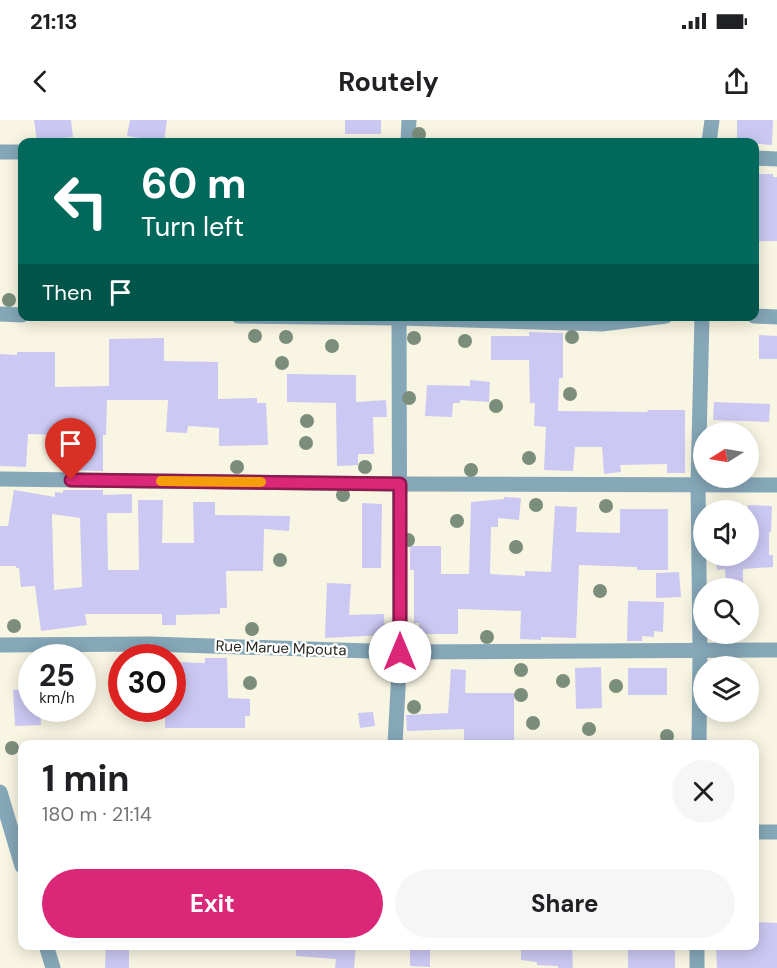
<!DOCTYPE html>
<meta charset="utf-8">
<style>
:root{--surface:#fff;--page:#f6f6f6;--text:#202124;--muted:#757577;--accent:#db2777}
body{margin:0;font-family:"DM Sans",sans-serif;background:var(--page);color:var(--text);height:100vh;display:flex;flex-direction:column;font-size:22px;white-space:nowrap}
*{box-sizing:border-box;margin:0}
p{font-size:20px;color:var(--muted)}
.icon{flex:none;width:33px;height:33px;fill:none;stroke:currentColor;stroke-width:2;stroke-linecap:round;stroke-linejoin:round}
.map{position:relative;flex:1;overflow:hidden}
.panel{position:absolute;left:18px;top:620px;width:741px;height:210px;display:flex;flex-direction:column;background:var(--surface);border-radius:12px;box-shadow:0 3px 15px #0003}
.panel>*{flex:none}
.guide{position:absolute;left:18px;top:18px;width:741px;height:183px;border-radius:12px;box-shadow:0 3px 15px #0003;background:#00695c;color:#fff;overflow:hidden}
.needle{width:39px;rotate:259deg}
.buttons{position:absolute;left:693px;top:302px;display:grid;gap:12px}
.buttons a{display:grid;place-items:center;width:66px;height:66px;border-radius:50%;background:var(--surface);box-shadow:0 3px 15px #0003;font-size:30px}
.speed{position:absolute;left:18px;top:524px;display:flex;gap:12px;font-size:30px;font-weight:700;text-align:center}
.speed>*{display:grid;place-content:center;width:78px;height:78px;border-radius:50%;background:var(--surface);box-shadow:0 3px 15px #0003;line-height:1}
.speed small{font-size:15px;font-weight:400}
.speed .limit{border:9px solid #d22;background:#fff;color:#111}
.pin{position:absolute;display:grid;place-items:center;width:51px;height:51px;color:#fff;margin:-62px -26px;border-radius:50% 50% 50% 0;rotate:-45deg;box-shadow:0 0 6px #0007}
.pin .icon{rotate:45deg}
.me{position:absolute;width:66px;margin:-33px;rotate:0deg;stroke-linejoin:round;filter:drop-shadow(0 0 4px #0008)}
.turn{display:flex;align-items:center;gap:21px;height:126px;padding:0 24px;font-size:27px}
.turn .icon{width:78px;height:78px;stroke-width:2.5}
.turn b{display:block;font-size:42px;line-height:51px}
.then{display:flex;align-items:center;height:57px;padding:0 24px;background:#0003;gap:12px;font-size:22px}
.round{display:grid;place-items:center;flex:none;width:63px;height:63px;border-radius:32px;background:var(--page)}
.head{display:flex;align-items:center;justify-content:space-between;height:102px;padding:0 24px}
h1{font-size:36px;font-weight:700;line-height:45px}
.cta{display:flex;gap:12px;margin-top:auto;padding:12px 24px}
.cta a{flex:1;height:69px;border-radius:36px;background:var(--accent);color:#fff;font-size:24px;font-weight:700;line-height:69px;text-align:center}
.cta a+a{background:var(--page);color:var(--text)}
.status{display:flex;justify-content:space-between;align-items:center;height:42px;padding:0 30px;background:var(--surface);direction:ltr}
.status svg{height:16px;fill:currentColor}
header{display:flex;justify-content:space-between;align-items:center;height:78px;padding:0 24px;background:var(--surface);font-size:27px;font-weight:700}
.map>svg:first-child{display:block}
.building{fill:#cbc8f3;fill-rule:evenodd}
.lines{fill:none;stroke-linecap:round;stroke-linejoin:round}
.minor{stroke:#85a7b8;stroke-width:15}
.tree{fill:#7b8e7c}
.route-casing{stroke:#8e194d;stroke-width:15}
.route{stroke:#db2777;stroke-width:10}
.slow{stroke:#f59e0b;stroke-width:10}
.labels{text-anchor:middle;stroke-width:4.5;stroke-linejoin:round;paint-order:stroke}
.street-label{font-size:15px;fill:#292720;stroke:#fff}
</style>
<div class="status"><b>21:13</b><svg viewBox="0 0 49 12"><path d="M0 12V9h3v3zM5 12V6h3v6zM10 12V3h3v9zM15 12V0h3v12zM26 1h20v11H26zM47 4h2v5h-2z"/></svg></div>
<header><svg class="icon" aria-label="back" viewBox="0 0 24 24"><path d="M15 5l-7 7 7 7"/></svg>Routely<svg class="icon" aria-label="share" viewBox="0 0 24 24"><path d="M12 15V3M7 8l5-5 5 5M5 13v7h14v-7"/></svg></header>
<div class="map">
<svg width="777" height="848" viewBox="0 0 777 848">
<rect width="100%" height="100%" fill="#f9f5e3"/>
<g class="building">
<path d="M34 0H71L73 17 37 21Z"/>
<path d="M130 0H167L164 22 127 16Z"/>
<rect x="345" y="0" width="36" height="14"/>
<path d="M737 0H773L772 25 737 22Z"/>
<path d="M754 54H773V57H777V121H754Z"/>
<path d="M529 212 563 213V258H559L558 291 648 292 647 290H685V353H667V344L620 345 621 352 604 354 602 327H575L573 351 544 350 546 307 534 306 535 283H530L529 240H491V216H529Z"/>
<path d="M759 215 777 216V239H759Z"/>
<path d="M164 218V241L218 242V279L257 278V283H266L268 325 219 326V308L188 306 187 313 166 312 168 280H107L106 315H103V351L63 350V315L28 314 26 347 0 346V234L17 235V232H55V267L109 266V219Z"/>
<path d="M287 254 356 255V282L386 280 387 297H373L374 334H358V345L337 346 336 283 287 282Z"/>
<path d="M470 260 490 262 489 282 460 280V283H453L452 297 425 296 427 265 470 266Z"/>
<path d="M714 282 770 284 769 302 713 300Z"/>
<path d="M14 370 55 377V372L63 373V370H103V375L132 374V393H107L108 450H139L138 380H163L162 423H194L193 382H215V395L290 396 289 411 264 409 263 451H226L227 488H220V494L176 495V505H162V494H85L87 505 41 511 35 466 21 467 19 448H16V446H0V406H8ZM52 394 80 398 82 467 54 470Z"/>
<path d="M504 377 521 378 519 400 498 398V407H491L490 454 525 456V451L551 452 555 386 577 387 576 412 620 413V389H668V450H637V447L579 445 576 518 541 517V520L520 519 521 491 458 489V514H419V503H414V450H410V426H441V454H469L471 382 504 379Z"/>
<path d="M362 383 382 384 381 448H362Z"/>
<path d="M748 385 772 386 771 412H769V435H773V447L743 449V465H726L725 449 717 450 716 435H748Z"/>
<path d="M679 452 681 477 656 478V453Z"/>
<path d="M327 463 351 464 349 495 384 494 385 515 325 518Z"/>
<path d="M628 481 664 482 663 512 654 511V517L642 516V521H627Z"/>
<path d="M205 538H227L228 578 250 579V596H245V608H165V588H172V542L205 543Z"/>
<path d="M601 547 602 588 576 589 575 548Z"/>
<rect x="628" y="548" width="39" height="27"/>
<path d="M451 549 466 550 465 573H514V624H464V609L407 611 406 595 448 593Z"/>
<path d="M32 569V588H40L41 605 15 606 13 570Z"/>
<path d="M373 592 375 606 360 608 358 593Z"/>
<path d="M754 802 777 803V848H717L716 825H754Z"/>
<path d="M106 825H129V848H105Z"/>
<path d="M296 825H356L354 848H335L336 839 296 836Z"/>
<path d="M410 825H430V847L410 846Z"/>
<path d="M521 825 572 827 573 848H558V846L537 845V842L521 840Z"/>
<rect x="628" y="825" width="47" height="23"/>
</g>
<g class="lines">
<g class="minor">
<path d="M408 22 409 0"/>
<path d="M709 22 712 0"/>
<path d="M0 32H22"/>
<path d="M754 38 777 39"/>
<path d="M0 194 22 195"/>
<path d="M238 196 399 198 602 204 666 196"/>
<path d="M754 196 777 197"/>
<path d="M0 359 401 364 777 365"/>
<path d="M0 525 150 524 400 532 777 530"/>
<path d="M395 624 400 532 399 196"/>
<path d="M699 624 700 531 698 365 702 196"/>
<path d="M0 672 22 746"/>
<path d="M754 712H777"/>
<path d="M46 825 53 848"/>
<path d="M697 825V848"/>
</g>
</g>
<g class="tree">
<circle cx="419" cy="14" r="7"/>
<circle cx="9" cy="180" r="7"/>
<circle cx="255" cy="216" r="7"/>
<circle cx="286" cy="217" r="7"/>
<circle cx="572" cy="217" r="7"/>
<circle cx="414" cy="218" r="7"/>
<circle cx="465" cy="221" r="7"/>
<circle cx="332" cy="226" r="7"/>
<circle cx="282" cy="243" r="7"/>
<circle cx="570" cy="274" r="7"/>
<circle cx="409" cy="278" r="7"/>
<circle cx="496" cy="286" r="7"/>
<circle cx="307" cy="301" r="7"/>
<circle cx="306" cy="323" r="7"/>
<circle cx="529" cy="338" r="7"/>
<circle cx="237" cy="347" r="7"/>
<circle cx="365" cy="347" r="7"/>
<circle cx="471" cy="350" r="7"/>
<circle cx="343" cy="375" r="7"/>
<circle cx="536" cy="385" r="7"/>
<circle cx="606" cy="386" r="7"/>
<circle cx="457" cy="401" r="7"/>
<circle cx="408" cy="420" r="7"/>
<circle cx="516" cy="427" r="7"/>
<circle cx="280" cy="440" r="7"/>
<circle cx="600" cy="471" r="7"/>
<circle cx="14" cy="506" r="7"/>
<circle cx="252" cy="509" r="7"/>
<circle cx="487" cy="517" r="7"/>
<circle cx="385" cy="520" r="7"/>
<circle cx="521" cy="550" r="7"/>
<circle cx="563" cy="561" r="7"/>
<circle cx="250" cy="563" r="7"/>
<circle cx="616" cy="566" r="7"/>
<circle cx="521" cy="575" r="7"/>
<circle cx="414" cy="587" r="7"/>
<circle cx="148" cy="595" r="7"/>
<circle cx="533" cy="603" r="7"/>
<circle cx="589" cy="609" r="7"/>
<circle cx="667" cy="616" r="7"/>
<circle cx="12" cy="628" r="7"/>
</g>
<g class="lines">
<g class="route-casing">
<path id="route" d="M71 360 400 364V532"/>
</g>
<use href="#route" class="route"/>
<path class="slow" d="M161 361 261 362"/>
</g>
<g class="labels">
<g class="street-label">
<text transform="translate(281 528) rotate(2)" y="5">Rue Marue Mpouta</text>
</g>
</g>
</svg>
<div class="buttons">
<a><svg class="needle" viewBox="-14 -14 28 28"><path d="M0-13l5 13h-10z" fill="#e53935"/><path d="M0 13l5-13h-10z" fill="#757577"/></svg></a>
<a><svg class="icon" aria-label="sound" viewBox="0 0 24 24"><path d="M4 9h4l5-4v14l-5-4H4zM17 9q2 3 0 6"/></svg></a>
<a><svg class="icon" aria-label="search" viewBox="0 0 24 24"><circle cx="10" cy="10" r="6"/><path d="M15 15l6 6"/></svg></a>
<a><svg class="icon" aria-label="layers" viewBox="0 0 24 24"><path d="M12 4l9 5-9 5-9-5zM3 14l9 5 9-5"/></svg></a>
</div>
<div class="speed"><div>25<small>km/h</small></div><div class="limit">30</div></div>
<div class="pin" style="left:71px;top:360px;background:#d93025"><svg class="icon" aria-label="arrive" viewBox="0 0 24 24"><path d="M6 21V4h12l-3 4 3 4H6"/></svg></div>
<svg class="me" style="left:400px;top:532px" viewBox="-20 -20 40 40"><circle r="19" fill="#fff"/><path d="M0-13L10 11 0 6-10 11z" fill="#db2777"/></svg>
<div class="guide">
<div class="turn"><svg class="icon" aria-label="left" viewBox="0 0 24 24"><path d="M17 20v-9H6M10 6l-5 5 5 5"/></svg><div><b>60 m</b>Turn left</div></div>
<div class="then">Then<svg class="icon" aria-label="arrive" viewBox="0 0 24 24"><path d="M6 21V4h12l-3 4 3 4H6"/></svg></div>
</div>
<section class="panel">
<div class="head"><div><h1>1 min</h1><p>180 m · 21:14</p></div><a class="round"><svg class="icon" aria-label="close" viewBox="0 0 24 24"><path d="M6 6l12 12M18 6L6 18"/></svg></a></div>
<div class="cta"><a>Exit</a><a>Share</a></div>
</section>
</div>
